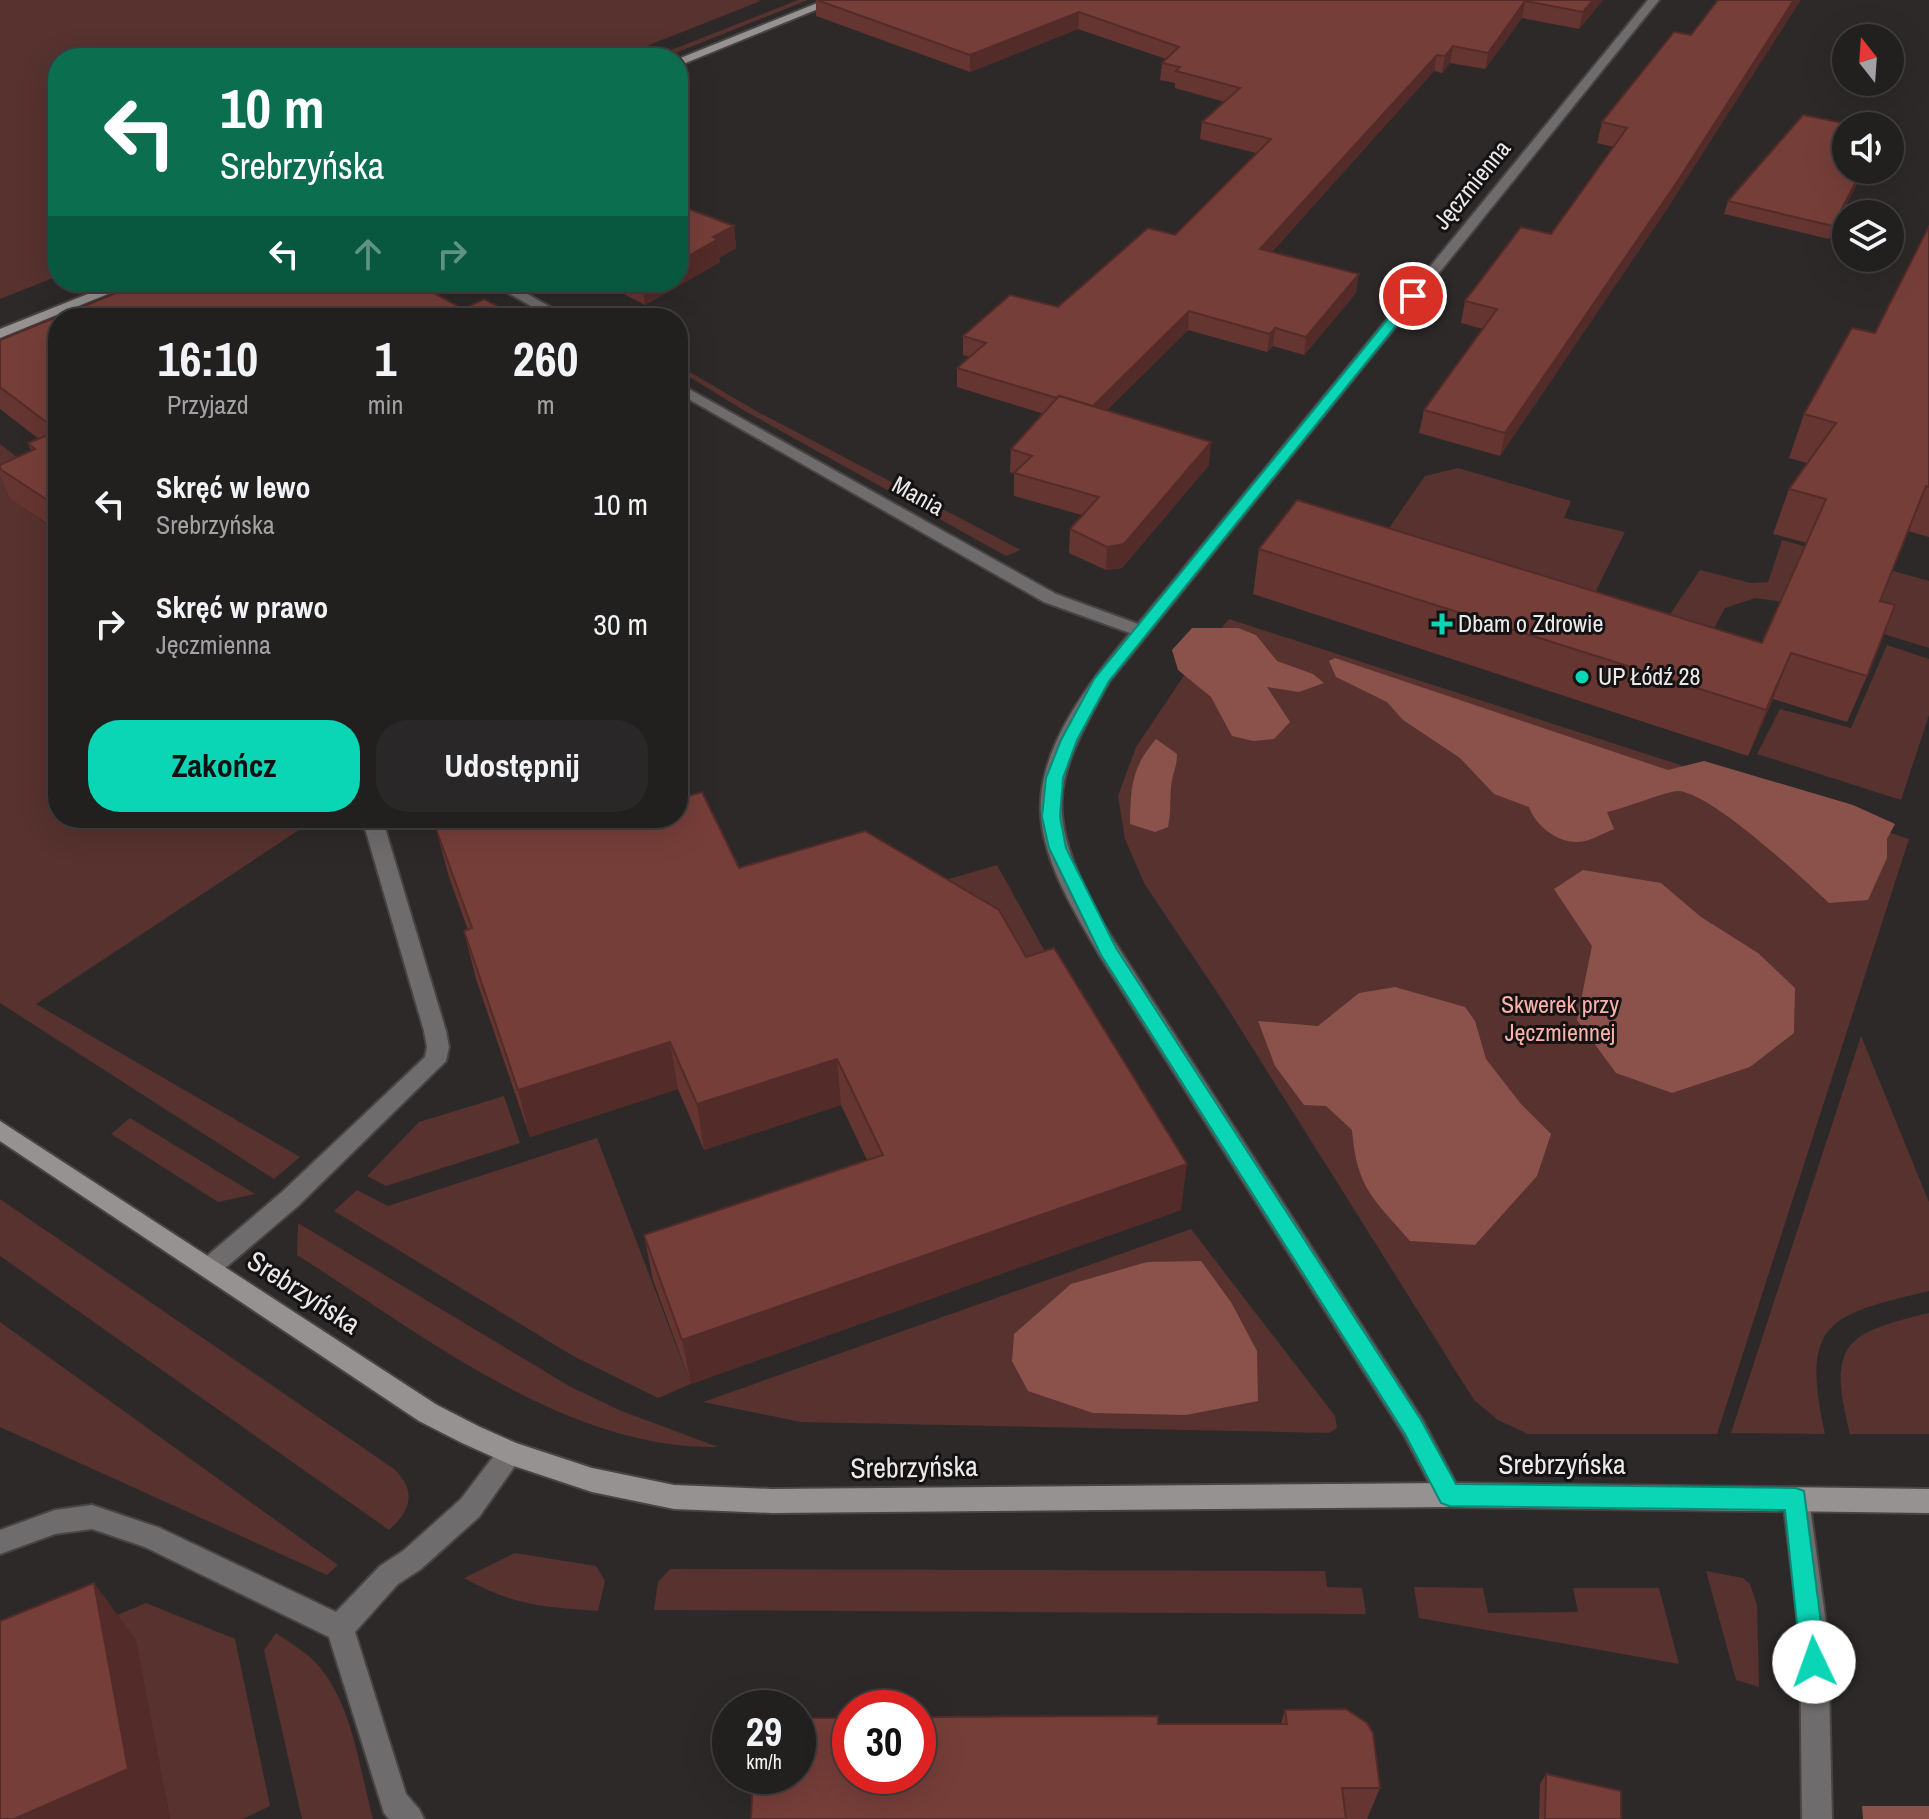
<!DOCTYPE html>
<html lang="pl">
<meta charset="utf-8">
<style>
:root{--surface:#221f1f;--page:#2a2728;--text:#f1f3f6;--muted:#a2a2a4;--line:#3f3d3d;--accent:#0ad5b5}
body{margin:0;font-family:"Archivo Narrow",sans-serif;background:var(--page);color:var(--text);height:100vh;display:flex;flex-direction:column;font-size:30px;white-space:nowrap}
*{box-sizing:border-box;margin:0}
p{font-size:26px;color:var(--muted)}
.icon{flex:none;width:44px;height:44px;fill:none;stroke:currentColor;stroke-width:2;stroke-linecap:round;stroke-linejoin:round}
.map{position:relative;flex:1;overflow:hidden}
.details{position:absolute;left:48px;top:308px;width:640px;height:520px;display:flex;flex-direction:column;background:var(--surface);border-radius:32px;box-shadow:0 8px 32px #0002,0 0 0 2px var(--line)}
.details>*{flex:none}
.hud{position:absolute;left:48px;top:48px;width:640px;height:244px;border-radius:32px;box-shadow:0 8px 32px #0002,0 0 0 2px var(--line);background:#0b6e4f;color:#fff;overflow:hidden}
.needle{width:52px;rotate:343deg}
.tools{position:absolute;left:1832px;top:24px;display:grid;gap:16px}
.tools a{display:grid;place-items:center;width:72px;height:72px;border-radius:50%;background:var(--surface);box-shadow:0 8px 32px #0002,0 0 0 2px var(--line);font-size:40px}
.speed{position:absolute;left:712px;top:1690px;display:flex;gap:16px;font-size:40px;font-weight:700;text-align:center}
.speed>*{display:grid;place-content:center;width:104px;height:104px;border-radius:50%;background:var(--surface);box-shadow:0 8px 32px #0002,0 0 0 2px var(--line);line-height:1}
.speed small{font-size:20px;font-weight:400}
.speed .limit{border:12px solid #d22;background:#fff;color:#111}
.pin{position:absolute;display:grid;place-items:center;width:68px;height:68px;color:#fff;margin:-34px;border:4px solid #fff;border-radius:50%;box-shadow:0 2px 8px #0007}
.me{position:absolute;width:88px;margin:-44px;rotate:357deg;stroke-linejoin:round;filter:drop-shadow(0 0 6px #0008)}
.turn{display:flex;align-items:center;gap:28px;height:168px;padding:0 40px;font-size:36px}
.turn .icon{width:104px;height:104px;stroke-width:2.5}
.turn b{display:block;font-size:56px;line-height:68px}
.lanes{display:flex;align-items:center;height:76px;padding:0 40px;background:#0003;justify-content:center;gap:40px;direction:ltr}
.lanes .off{opacity:.35}
.eta{display:flex;justify-content:space-evenly;align-items:center;height:136px;text-align:center}
.eta b{font-size:48px;font-weight:700;line-height:56px}
.button{display:flex;gap:16px;margin-top:auto;padding:16px 40px}
.button a{flex:1;height:92px;border-radius:32px;background:var(--accent);color:#111;font-size:32px;font-weight:700;line-height:92px;text-align:center}
.button a+a{background:var(--page);color:var(--text)}
ul{padding:0;list-style:none}
li{display:flex;align-items:center;gap:24px;height:120px;padding:0 40px}
li div{flex:1}
li b{display:block;font-size:30px}
li em{font-style:normal}
.map>svg:first-child{display:block}
.green{fill:#57322e}
.forest{fill:#8b514b}
.lines{fill:none;stroke-linecap:round;stroke-linejoin:round}
.lane-casing{stroke:#484444;stroke-width:4}
.street-casing{stroke:#484444;stroke-width:4}
.secondary-casing{stroke:#484444;stroke-width:4}
.lane{fill:#6e6c6c;fill-rule:evenodd}
.street{fill:#6e6c6c;fill-rule:evenodd}
.secondary{fill:#959291;fill-rule:evenodd}
.wall{fill:#653531}
.shaded-wall{fill:#532b28}
.building{fill:#763e39;stroke:#532b28;stroke-width:2}
.route{fill:#0ad5b5;stroke:#068a76;stroke-width:2}
.poi-dot{fill:#0ad5b5;stroke:#141212;stroke-width:3}
.labels{text-anchor:middle;stroke-width:6;stroke-linejoin:round;paint-order:stroke}
.street-label{font-size:24px;fill:#ebe9e9;stroke:#141212}
.poi-label{font-size:24px;fill:#ebe9e9;stroke:#141212;text-anchor:start}
.park-label{font-size:24px;fill:#fcb2aa;stroke:#141212}
.near-street-label{font-size:28px;fill:#ebe9e9;stroke:#141212}
</style>
<div class="map">
<svg width="1929" height="1819" viewBox="0 0 1929 1819">
<rect width="100%" height="100%" fill="#2d2929"/>
<g class="green">
<path d="M0 0H757L761 1 616 58H58V276L0 299Z"/>
<path d="M798 0H808L663 58H651Z"/>
<path d="M678 365 758 412 1021 550 1006 556 745 411 678 370Z"/>
<path d="M0 444 47 480 9 498 58 532V818H317L36 1004 300 1157 274 1179 0 1003Z"/>
<path d="M1458 468 1571 501 1564 518 1625 532 1584 615 1387 531 1425 476Z"/>
<path d="M1782 540 1929 581V648L1777 601 1755 598 1725 608 1707 641 1674 624 1670 614 1700 570 1751 583 1768 582Z"/>
<path d="M1229 619 1909 839 1717 1434H1528L1498 1420 1474 1400 1223 1001 1144 883 1125 839 1118 796 1136 747 1189 668Z"/>
<path d="M1887 645 1929 659V715L1901 800 1757 754 1780 709 1851 728Z"/>
<path d="M997 865 1053 966 1012 981 894 895Z"/>
<path d="M1861 1036 1929 1202V1291C1829 1315 1800 1321 1825 1434L1731 1433Z"/>
<path d="M504 1096 520 1143 386 1186 367 1176 419 1122Z"/>
<path d="M130 1118 255 1194 218 1202 111 1134Z"/>
<path d="M597 1138 691 1384 658 1398 573 1356 334 1211 357 1190 388 1206Z"/>
<path d="M0 1199 394 1469C417 1491 411 1510 389 1530L0 1256Z"/>
<path d="M298 1223 569 1386 619 1410 718 1447C566 1450 420 1333 297 1255Z"/>
<path d="M1191 1229 1335 1416 1337 1428 1329 1433 801 1422 703 1402Z"/>
<path d="M1929 1313V1434H1850C1827 1344 1844 1333 1929 1313Z"/>
<path d="M0 1322 338 1565 327 1575 0 1427Z"/>
<path d="M515 1553 596 1566 605 1581 598 1611C541 1607 515 1606 464 1578Z"/>
<path d="M670 1569 1325 1571 1327 1587 1362 1588 1366 1614 654 1610 658 1582Z"/>
<path d="M1706 1571 1743 1578 1750 1584 1757 1605 1759 1687 1736 1680Z"/>
<path d="M1414 1587 1483 1588 1488 1613 1578 1612 1573 1588H1659L1679 1664 1419 1618Z"/>
<path d="M146 1603 235 1639 270 1806 243 1819H170L135 1640 5 1662Z"/>
<path d="M276 1633C287 1641 301 1649 311 1658 352 1696 359 1768 373 1819H302L264 1650Z"/>
</g>
<g class="forest">
<path d="M1192 628H1238L1256 635 1277 661 1313 674 1324 683 1299 692 1267 687 1290 722 1274 739 1253 741 1232 736 1211 697 1178 670 1172 650Z"/>
<path d="M1335 658 1668 770 1704 761 1853 805 1895 824 1887 839V858L1868 900 1829 903C1802 878 1712 793 1678 791 1667 791 1623 809 1607 812L1614 829C1603 833 1590 842 1578 842 1557 843 1535 825 1529 807L1494 794 1460 758 1403 720 1387 702 1336 677 1329 661Z"/>
<path d="M1156 739 1177 754C1177 765 1174 770 1172 780 1169 795 1172 810 1168 827L1155 832 1130 824C1131 786 1131 769 1156 739Z"/>
<path d="M1583 870 1661 883 1701 917 1758 953 1795 988 1794 1033 1750 1067 1672 1093 1616 1073 1577 1020 1592 946 1554 889Z"/>
<path d="M1395 987 1465 1007 1475 1021 1486 1059 1521 1104 1551 1134 1537 1176 1475 1245 1410 1241C1373 1198 1357 1189 1352 1130L1326 1106 1304 1105 1275 1066 1258 1021 1318 1026 1359 993Z"/>
<path d="M1201 1261 1231 1302 1257 1351 1258 1401 1186 1415 1093 1413 1028 1391 1012 1361 1014 1334 1071 1284 1147 1262Z"/>
<path d="M1862 1806H1929V1819H1863Z"/>
</g>
<g class="lines">
<g class="lane-casing">
<g id="lane">
<path d="M362 818H382L446 1031 449 1047 446 1061 298 1206 217 1275 209 1278 201 1275 197 1268 201 1261 282 1192 425 1057 427 1047 424 1031Z"/>
<path d="M511 1441 520 1445 524 1453 479 1517 421 1569 398 1584 355 1632 406 1794 419 1809 424 1819H389L384 1813 329 1637 145 1547 92 1529 55 1534 0 1554V1530L55 1510 92 1505 160 1528 336 1612 380 1566 403 1551 461 1499 502 1445Z"/>
</g>
</g>
<g class="street-casing">
<g id="street">
<path d="M1648 0H1659L1109 682C1052 784 1044 808 1098 916L1422 1419 1462 1495 1458 1503 1449 1507 1440 1503 1404 1435 1100 956C1076 914 1045 866 1041 816 1036 749 1090 682 1130 633L1044 602 678 393V383L1056 594 1138 624Z"/>
<path d="M489 282H506L570 318H552Z"/>
<path d="M1796 1487 1805 1490 1809 1499 1828 1638 1832 1819H1802L1800 1638 1783 1499 1787 1490Z"/>
</g>
</g>
<g class="secondary-casing">
<g id="secondary">
<path d="M825 0H840L678 66V59Z"/>
<path d="M118 282H137L0 338V329Z"/>
<path d="M0 1121 437 1405 480 1427 516 1443 592 1468 674 1485 772 1489 1449 1483 1929 1489V1513L1449 1507 772 1513 674 1509 592 1492 511 1465 462 1443 419 1421 0 1141Z"/>
</g>
</g>
<use href="#lane" class="lane"/>
<use href="#street" class="street"/>
<use href="#secondary" class="secondary"/>
</g>
<g class="wall">
<path d="M816 0H1603L1579 29 1522 18 1485 69 1450 63 1442 73 1434 71 1272 252 1356 293 1304 355 1273 346 1267 352 1188 330 1106 411 1209 465 1122 568 1106 570 1069 553 1070 529 1082 515 1014 496V474L1010 472 1011 449 1044 414 957 387V368L970 357 963 355V336L1058 307 1175 235 1256 153 1200 139 1202 122 1225 102 1175 88V83L1160 80 1162 63 1166 59 1078 29 970 72 816 16Z"/>
<path d="M1691 35 1671 203 1500 456 1419 433 1424 410 1483 329 1461 323 1465 301 1551 234 1614 147 1597 143 1602 122Z"/>
<path d="M1846 170H1864L1829 239 1724 214 1728 201Z"/>
<path d="M734 226 736 248 719 258 720 262 645 305 601 282H678Z"/>
<path d="M1929 226V537L1908 531 1880 601 1867 676 1847 722 1773 699 1748 756 1253 594 1259 549 1762 643 1807 543 1773 534 1789 489 1807 463 1789 458 1804 414 1875 333Z"/>
<path d="M143 282H414L463 309 484 299 520 318H58V531L10 499 0 475V465L31 450 28 443 39 439 0 409V340Z"/>
<path d="M448 818H678L739 868 1026 957 1181 1210 691 1384 653 1280 644 1235 867 1160 841 1105 704 1150 678 1089 530 1137 476 979 464 931 468 930 449 877 436 829 450 825Z"/>
<path d="M1285 1710 1380 1788 1367 1819H751L1158 1724H1281Z"/>
<path d="M1546 1774 1621 1819H1539L1540 1784Z"/>
</g>
<g class="shaded-wall">
<path d="M1593 0H1603L1579 29 1583 12Z"/>
<path d="M1794 0H1801L1671 203 1500 456 1505 433Z"/>
<path d="M1525 1 1522 18 1485 69 1488 53Z"/>
<path d="M1079 12 1078 29 970 72V55Z"/>
<path d="M1453 46 1450 63 1442 73 1445 56Z"/>
<path d="M1437 55 1434 71 1258 267 1260 249Z"/>
<path d="M1862 170H1864L1829 239 1833 226Z"/>
<path d="M734 226 736 248 719 258 720 262 645 305 642 282H678V262L713 237Z"/>
<path d="M1359 274 1356 293 1304 355 1306 337Z"/>
<path d="M1189 311 1188 330 1090 427 1091 408Z"/>
<path d="M1275 328 1273 346 1267 352 1270 334Z"/>
<path d="M1211 442 1209 465 1122 568 1106 570 1107 547Z"/>
<path d="M1791 653 1773 699 1748 756 1766 710Z"/>
<path d="M670 1042 678 1089 530 1137 518 1090Z"/>
<path d="M837 1059 841 1105 704 1150 697 1104Z"/>
<path d="M1187 1164 1181 1210 691 1384 682 1340Z"/>
<path d="M94 1583 136 1640 170 1819H14Z"/>
</g>
<g class="building">
<path d="M817 0H1593L1583 12 1525 1 1488 53 1453 46 1445 56 1437 55 1260 249 1359 274 1306 337 1275 328 1270 334 1189 311 1093 406 1059 396 1057 398 957 368 986 343 963 336 1010 295 1058 307 1148 228 1175 235 1271 139 1202 122 1240 88 1176 71 1180 67 1162 63 1179 47 1079 12 970 55Z"/>
<path d="M1718 0H1794L1677 182 1505 433 1424 410 1497 309 1465 301 1521 227 1551 234 1627 128 1602 122 1674 32 1691 35Z"/>
<path d="M1803 115 1859 126H1846V170H1862L1833 226 1728 201Z"/>
<path d="M678 205 734 226 713 237 718 239 678 262Z"/>
<path d="M1929 226V487L1926 486 1880 601 1895 605 1867 676 1791 653 1766 710 1259 549 1297 500 1762 643 1826 499 1789 489 1836 423 1804 414 1852 328 1875 333Z"/>
<path d="M143 282H414L463 309 484 299 520 318H58V507L0 469V465L35 449 28 443 58 431 0 387V340Z"/>
<path d="M1059 396 1211 442 1124 544 1107 547 1070 529 1099 497 1014 473 1032 456 1011 449Z"/>
<path d="M702 792 739 868 865 831 999 910 1026 957 1054 948 1187 1164 682 1340 644 1235 883 1155 837 1059 697 1104 670 1042 518 1090 464 931 472 928 436 829 453 824 451 818H678V799Z"/>
<path d="M94 1583 128 1769 14 1819H0V1621Z"/>
<path d="M1346 1709 1367 1723 1373 1733 1380 1788H1342L1346 1819H751L753 1776H798V1718H850V1776H918V1717L1158 1716V1724H1287L1285 1710Z"/>
<path d="M1546 1774 1621 1791V1819H1545Z"/>
</g>
<path class="route" d="M1409 293 1420 296 1109 681 1077 740 1063 778 1060 817 1066 848 1116 948 1421 1420 1456 1484 1796 1488 1804 1491 1826 1662 1822 1671 1814 1674 1805 1671 1801 1662 1785 1510 1449 1506 1441 1503 1405 1434 1101 955 1049 848 1042 817 1046 778 1061 740 1094 679Z"/>
<g class="poi-dot">
<path d="M1438 612h8v8h8v8h-8v8h-8v-8h-8v-8h8z"/>
<circle cx="1582" cy="677" r="8"/>
</g>
<g class="labels">
<g class="street-label">
<text transform="translate(1472 185) rotate(-51)" y="8">Jęczmienna</text>
<text transform="translate(918 496) rotate(29)" y="8">Mania</text>
</g>
<g class="poi-label">
<text x="1458" y="632">Dbam o Zdrowie</text>
<text x="1598" y="685">UP Łódź 28</text>
</g>
<g class="park-label">
<text x="1560" y="1013">Skwerek przy<tspan x="1560" dy="28">Jęczmiennej</tspan></text>
</g>
<g class="near-street-label">
<text transform="translate(304 1292) rotate(33)" y="10">Srebrzyńska</text>
<text x="1562" y="1474">Srebrzyńska</text>
<text transform="translate(914 1467) rotate(-1)" y="10">Srebrzyńska</text>
</g>
</g>
</svg>
<div class="tools">
<a><svg class="needle" viewBox="-14 -14 28 28"><path d="M0-13l5 13h-10z" fill="#e53935"/><path d="M0 13l5-13h-10z" fill="#a2a2a4"/></svg></a>
<a><svg class="icon" aria-label="sound" viewBox="0 0 24 24"><path d="M4 9h4l5-4v14l-5-4H4zM17 9q2 3 0 6"/></svg></a>
<a><svg class="icon" aria-label="layers" viewBox="0 0 24 24"><path d="M12 4l9 5-9 5-9-5zM3 14l9 5 9-5"/></svg></a>
</div>
<div class="speed"><div>29<small>km/h</small></div><div class="limit">30</div></div>
<div class="pin" style="left:1413px;top:296px;background:#d93025"><svg class="icon" aria-label="arrive" viewBox="0 0 24 24"><path d="M6 21V4h12l-3 4 3 4H6"/></svg></div>
<svg class="me" style="left:1814px;top:1662px" viewBox="-20 -20 40 40"><circle r="19" fill="#fff"/><path d="M0-13L10 11 0 6-10 11z" fill="#0ad5b5"/></svg>
<div class="hud">
<div class="turn"><svg class="icon" aria-label="left" viewBox="0 0 24 24"><path d="M17 20v-9H6M10 6l-5 5 5 5"/></svg><div><b>10 m</b>Srebrzyńska</div></div>
<div class="lanes"><svg class="icon" aria-label="left" viewBox="0 0 24 24"><path d="M17 20v-9H6M10 6l-5 5 5 5"/></svg><svg class="icon off" aria-label="ahead" viewBox="0 0 24 24"><path d="M12 20V5M6 11l6-6 6 6"/></svg><svg class="icon off" aria-label="right" viewBox="0 0 24 24"><path d="M7 20v-9h11M14 6l5 5-5 5"/></svg></div>
</div>
<section class="details">
<div class="eta">
<div><b>16:10</b><p>Przyjazd</p></div>
<div><b>1</b><p>min</p></div>
<div><b>260</b><p>m</p></div>
</div>
<ul>
<li><svg class="icon" aria-label="left" viewBox="0 0 24 24"><path d="M17 20v-9H6M10 6l-5 5 5 5"/></svg><div><b>Skręć w lewo</b><p>Srebrzyńska</p></div><em>10 m</em></li>
<li><svg class="icon" aria-label="right" viewBox="0 0 24 24"><path d="M7 20v-9h11M14 6l5 5-5 5"/></svg><div><b>Skręć w prawo</b><p>Jęczmienna</p></div><em>30 m</em></li>
</ul>
<div class="button"><a>Zakończ</a><a>Udostępnij</a></div>
</section>
</div>
